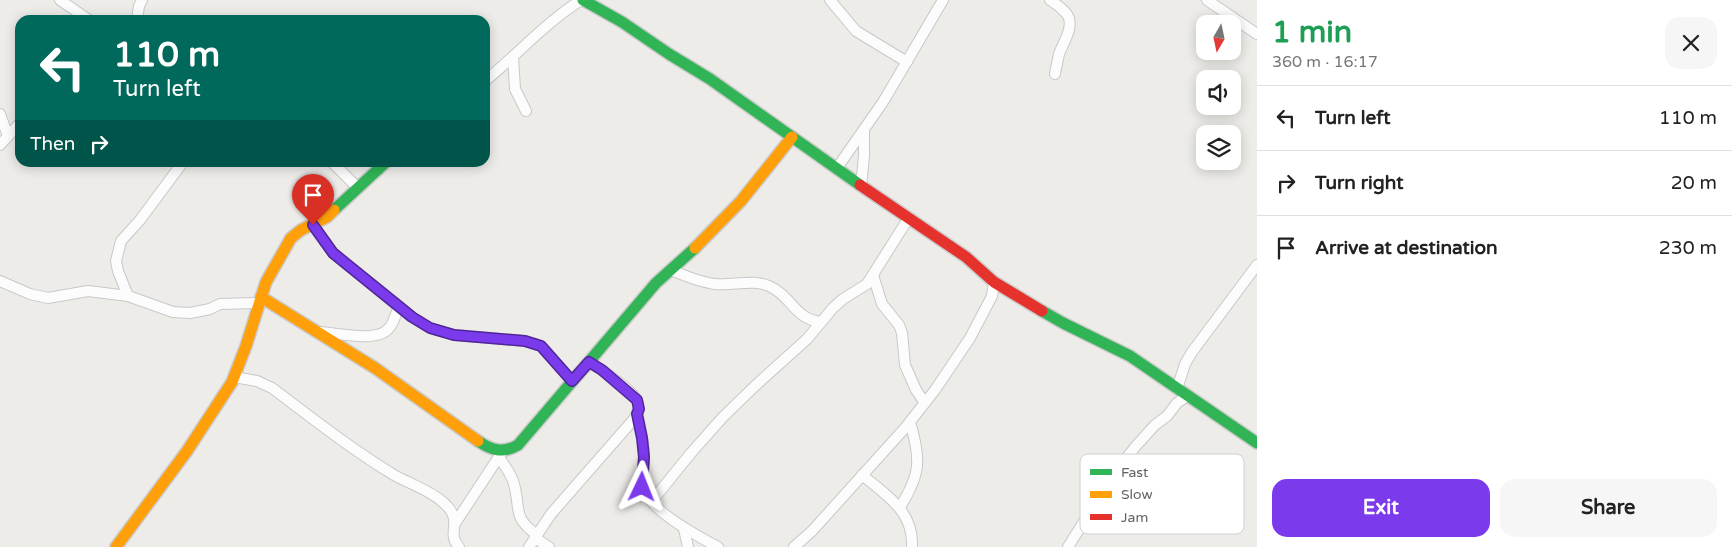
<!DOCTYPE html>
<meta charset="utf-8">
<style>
:root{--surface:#fff;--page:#f6f6f6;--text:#222;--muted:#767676;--line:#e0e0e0;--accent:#7c3aed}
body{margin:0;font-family:"Varela Round",sans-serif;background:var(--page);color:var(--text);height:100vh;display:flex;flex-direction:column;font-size:19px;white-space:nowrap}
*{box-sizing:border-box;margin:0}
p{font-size:16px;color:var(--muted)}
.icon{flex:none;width:28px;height:28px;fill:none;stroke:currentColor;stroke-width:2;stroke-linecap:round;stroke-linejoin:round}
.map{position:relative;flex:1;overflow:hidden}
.panel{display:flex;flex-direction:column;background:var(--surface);width:475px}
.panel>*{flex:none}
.top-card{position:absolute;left:15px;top:15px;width:475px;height:152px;border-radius:15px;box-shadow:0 2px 12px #0003;background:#00695c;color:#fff;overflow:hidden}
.needle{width:32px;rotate:189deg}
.tools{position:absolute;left:1196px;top:15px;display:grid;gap:10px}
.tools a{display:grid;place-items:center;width:45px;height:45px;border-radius:10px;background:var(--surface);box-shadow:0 2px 12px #0003;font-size:25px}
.pin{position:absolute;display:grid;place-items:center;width:42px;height:42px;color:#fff;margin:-51px -21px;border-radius:50% 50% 50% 0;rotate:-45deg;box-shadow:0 0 5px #0007}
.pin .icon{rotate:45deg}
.me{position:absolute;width:55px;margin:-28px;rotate:2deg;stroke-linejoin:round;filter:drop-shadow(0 0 4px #0008)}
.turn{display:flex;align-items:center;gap:18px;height:105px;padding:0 15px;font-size:22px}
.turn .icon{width:65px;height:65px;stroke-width:2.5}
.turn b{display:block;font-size:35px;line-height:42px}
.then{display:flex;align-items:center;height:48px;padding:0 15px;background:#0003;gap:10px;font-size:19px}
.round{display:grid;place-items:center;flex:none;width:52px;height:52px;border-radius:15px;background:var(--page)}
.head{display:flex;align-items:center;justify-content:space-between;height:85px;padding:0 15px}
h1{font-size:30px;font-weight:700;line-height:38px;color:#1e9e55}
.primary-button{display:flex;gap:10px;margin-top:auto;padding:10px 15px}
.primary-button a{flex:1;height:58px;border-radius:15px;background:var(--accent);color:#fff;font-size:20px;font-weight:700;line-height:58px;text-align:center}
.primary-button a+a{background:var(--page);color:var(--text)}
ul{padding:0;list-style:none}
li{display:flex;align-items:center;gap:15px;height:65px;padding:0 15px;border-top:1px solid var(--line)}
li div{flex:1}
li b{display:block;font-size:19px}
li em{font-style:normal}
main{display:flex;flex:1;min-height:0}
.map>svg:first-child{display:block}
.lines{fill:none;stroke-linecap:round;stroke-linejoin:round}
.street-casing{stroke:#c8c8c8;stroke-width:12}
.fast-casing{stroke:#cacaca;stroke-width:14}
.slow-casing{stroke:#cacaca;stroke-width:14}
.jam-casing{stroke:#cacaca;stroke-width:14}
.street{stroke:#fcfcfc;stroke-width:10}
.fast{stroke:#30b455;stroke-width:11}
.slow{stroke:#ff9f0a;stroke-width:11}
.jam{stroke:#e5322d;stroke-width:11}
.route-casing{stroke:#51269a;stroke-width:12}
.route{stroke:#7c3aed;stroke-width:9}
.key{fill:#fff;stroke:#cfd0d1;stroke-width:1}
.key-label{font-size:14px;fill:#5f6265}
</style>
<main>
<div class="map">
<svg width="1257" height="547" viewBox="0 0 1257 547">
<rect width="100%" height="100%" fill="#edece9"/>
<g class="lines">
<g class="street-casing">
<g id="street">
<path d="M60 0 89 20"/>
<path d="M830 0 856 31 907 62"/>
<path d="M1050 0C1056 4 1064 9 1068 16 1074 27 1063 43 1059 54 1058 60 1056 67 1055 74"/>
<path d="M1207 0 1257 34"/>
<path d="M137 20 139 6 142 0"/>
<path d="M513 57 515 89 526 111"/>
<path d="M485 81C518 54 545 23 581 0"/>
<path d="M0 114 8 136"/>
<path d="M0 145 20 123"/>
<path d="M332 162 358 188"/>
<path d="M837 168 883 102 943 0"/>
<path d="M861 186 864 156V130"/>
<path d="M313 225 333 253 412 317 430 328 454 335 525 341 541 346 572 381"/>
<path d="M671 270C685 276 700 282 715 284 732 286 753 279 769 286 792 296 794 319 821 322"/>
<path d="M873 275 882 304 899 325 902 333 905 365 916 390 925 403"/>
<path d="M0 281 30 294 48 298 88 291 128 296 173 312 190 313 210 309 220 304 260 303"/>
<path d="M128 296 118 271 116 261 121 241 140 220 183 162"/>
<path d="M320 332C338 333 378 343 389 328 394 323 396 313 399 306"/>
<path d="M234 377 257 381 272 388C312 418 351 449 394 475 410 484 430 490 444 503 465 522 445 532 459 547"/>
<path d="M1177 389 1185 364 1192 352 1257 265"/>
<path d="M637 413C640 427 644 441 644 456 644 465 640 477 642 487 649 510 697 536 718 547"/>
<path d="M499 457C504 465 512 475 514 484 521 510 512 517 537 535"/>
<path d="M862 475C886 495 914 511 912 547"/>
<path d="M652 501 691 453 723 417 756 385 807 339 833 308 843 299 867 284 908 219"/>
<path d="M900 507C921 474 921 459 910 422"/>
<path d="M456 522 502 452"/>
<path d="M684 529 688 547"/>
<path d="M535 538 549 547"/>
<path d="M529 547 551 514 634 419C637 413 640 407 637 400 631 389 600 369 589 362"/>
<path d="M794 547 812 531 905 428 935 390 970 338 992 296 994 282"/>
<path d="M1068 547 1113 475 1136 446 1155 425 1167 416 1177 403 1187 396"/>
</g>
</g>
<g class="fast-casing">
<g id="fast">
<path d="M583 0 622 22 669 54 710 79 860 185"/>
<path d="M334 210 386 162"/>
<path d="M1042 311 1063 323 1130 356 1257 443"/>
<path d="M478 441C491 450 503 454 518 445L656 283 695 248"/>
</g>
</g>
<g class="slow-casing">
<g id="slow">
<path d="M695 248 741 201 792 137"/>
<path d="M261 297 375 368 478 441"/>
<path d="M116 547 187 451 232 382 246 346 266 282 291 238 301 230 327 217 334 210"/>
</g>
</g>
<g class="jam-casing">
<path id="jam" d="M860 185 966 257 994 282 1042 311"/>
</g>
<use href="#street" class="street"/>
<use href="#fast" class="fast"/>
<use href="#slow" class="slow"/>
<use href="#jam" class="jam"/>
</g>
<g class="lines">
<g class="route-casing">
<path id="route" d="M313 225 333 253 412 317 430 328 454 335 525 341 541 346 572 381 589 362 602 370 637 400 639 409 637 414 642 438 644 457 642 487"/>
</g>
<use href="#route" class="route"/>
</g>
<rect x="1080" y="454" width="164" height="80" rx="8" class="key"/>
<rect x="1090" y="469" width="22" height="6" fill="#30b455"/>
<rect x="1090" y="491" width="22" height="7" fill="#ff9f0a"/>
<rect x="1090" y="514" width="22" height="6" fill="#e5322d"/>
<g class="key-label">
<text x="1121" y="477">Fast</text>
<text x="1121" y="499">Slow</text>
<text x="1121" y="522">Jam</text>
</g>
</svg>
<div class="tools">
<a><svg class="needle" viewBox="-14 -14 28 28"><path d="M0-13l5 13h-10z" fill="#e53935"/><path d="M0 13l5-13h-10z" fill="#767676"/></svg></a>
<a><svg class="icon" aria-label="sound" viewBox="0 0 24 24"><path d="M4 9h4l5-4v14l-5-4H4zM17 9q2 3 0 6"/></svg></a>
<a><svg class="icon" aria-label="layers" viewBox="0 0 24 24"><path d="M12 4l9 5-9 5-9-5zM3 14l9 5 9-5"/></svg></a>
</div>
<div class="pin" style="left:313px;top:225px;background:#d93025"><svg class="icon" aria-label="arrive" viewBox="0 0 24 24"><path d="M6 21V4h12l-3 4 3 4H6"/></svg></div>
<svg class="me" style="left:642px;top:487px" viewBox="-20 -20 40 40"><path d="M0-17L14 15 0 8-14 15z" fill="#7c3aed" stroke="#fff" stroke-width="4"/></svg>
<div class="top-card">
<div class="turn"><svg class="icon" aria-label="left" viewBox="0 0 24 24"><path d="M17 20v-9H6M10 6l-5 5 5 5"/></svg><div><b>110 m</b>Turn left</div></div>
<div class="then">Then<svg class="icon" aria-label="right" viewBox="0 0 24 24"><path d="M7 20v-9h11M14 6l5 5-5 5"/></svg></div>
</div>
</div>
<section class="panel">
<div class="head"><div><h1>1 min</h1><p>360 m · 16:17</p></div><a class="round"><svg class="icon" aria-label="close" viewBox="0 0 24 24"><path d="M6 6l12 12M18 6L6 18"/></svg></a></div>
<ul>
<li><svg class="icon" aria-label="left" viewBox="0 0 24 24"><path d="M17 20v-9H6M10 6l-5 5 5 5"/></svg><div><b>Turn left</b></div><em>110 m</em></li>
<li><svg class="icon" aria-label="right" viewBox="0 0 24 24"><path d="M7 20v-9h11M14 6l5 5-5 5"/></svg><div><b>Turn right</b></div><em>20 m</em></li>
<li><svg class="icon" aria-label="arrive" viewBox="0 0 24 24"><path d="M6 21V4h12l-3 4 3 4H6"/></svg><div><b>Arrive at destination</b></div><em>230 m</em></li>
</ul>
<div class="primary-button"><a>Exit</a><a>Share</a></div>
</section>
</main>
